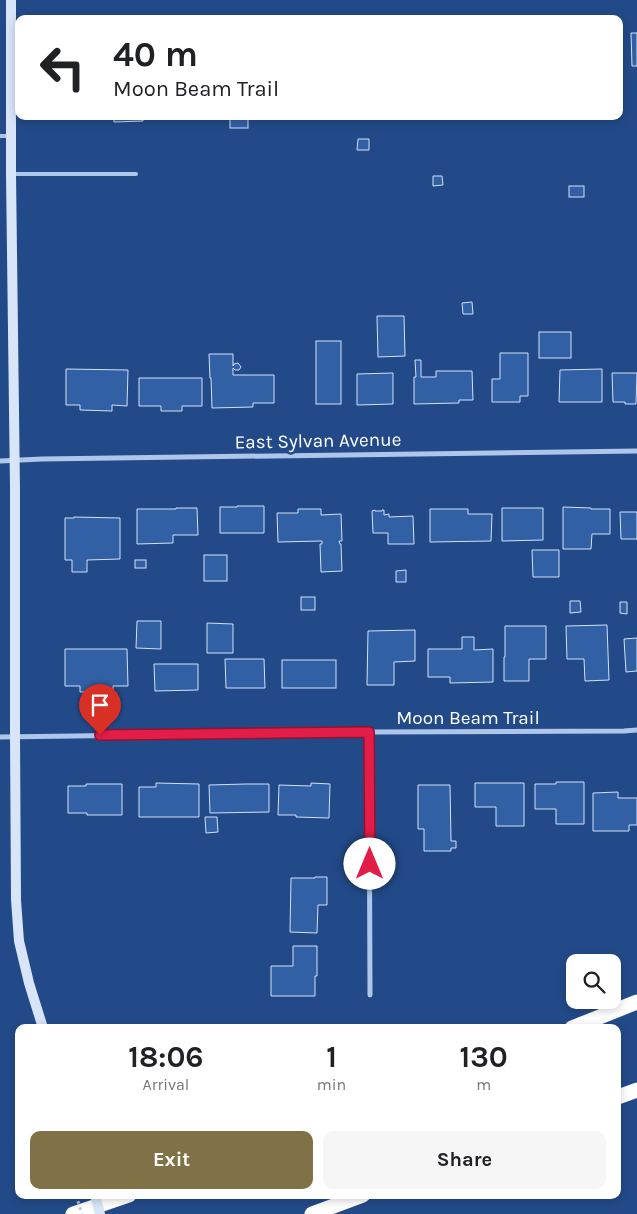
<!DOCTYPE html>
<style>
:root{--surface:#fff;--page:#f6f6f6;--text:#202124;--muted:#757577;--accent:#807246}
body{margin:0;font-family:Karla,sans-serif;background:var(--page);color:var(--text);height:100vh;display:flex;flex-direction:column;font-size:19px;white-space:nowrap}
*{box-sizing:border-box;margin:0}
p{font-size:16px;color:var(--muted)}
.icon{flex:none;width:28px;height:28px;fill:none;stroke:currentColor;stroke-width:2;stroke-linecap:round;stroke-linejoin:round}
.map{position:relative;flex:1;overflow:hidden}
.panel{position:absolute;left:15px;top:1024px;width:606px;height:175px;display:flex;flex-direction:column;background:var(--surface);border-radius:10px;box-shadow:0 2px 8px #0003}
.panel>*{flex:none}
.top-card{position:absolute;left:15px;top:15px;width:608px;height:105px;border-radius:10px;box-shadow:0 2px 8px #0003;background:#fff;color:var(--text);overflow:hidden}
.fabs{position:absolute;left:566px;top:954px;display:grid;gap:10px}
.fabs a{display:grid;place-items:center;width:55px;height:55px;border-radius:10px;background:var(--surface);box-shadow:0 2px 8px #0003;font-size:25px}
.pin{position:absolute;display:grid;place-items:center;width:42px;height:42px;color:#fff;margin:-51px -21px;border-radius:50% 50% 50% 0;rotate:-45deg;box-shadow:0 0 5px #0007}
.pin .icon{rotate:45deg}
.me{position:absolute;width:55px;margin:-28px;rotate:0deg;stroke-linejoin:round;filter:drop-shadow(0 0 4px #0008)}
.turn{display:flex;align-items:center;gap:18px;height:105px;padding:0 15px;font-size:22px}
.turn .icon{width:65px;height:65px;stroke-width:2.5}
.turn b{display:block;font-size:35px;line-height:42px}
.eta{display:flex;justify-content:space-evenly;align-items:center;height:85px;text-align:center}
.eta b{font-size:30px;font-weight:700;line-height:35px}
.cta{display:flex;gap:10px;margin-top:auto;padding:10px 15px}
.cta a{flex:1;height:58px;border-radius:10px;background:var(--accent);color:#fff;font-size:20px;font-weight:700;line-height:58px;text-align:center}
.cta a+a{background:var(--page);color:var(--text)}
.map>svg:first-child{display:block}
.building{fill:#3260a5;stroke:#d2e1f7}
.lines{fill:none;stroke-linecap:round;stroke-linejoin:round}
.lane{stroke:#adc6ea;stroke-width:4}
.street{stroke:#adc6ea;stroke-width:5}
.secondary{stroke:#d8e4f8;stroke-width:10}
.highway{stroke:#fff;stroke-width:15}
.path-bridge{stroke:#adc6ea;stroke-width:3;stroke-dasharray:2.5 4;stroke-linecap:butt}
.secondary-bridge{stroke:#d8e4f8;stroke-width:10}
.route-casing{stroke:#92132f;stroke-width:12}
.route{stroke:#e11d48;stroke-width:9}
.labels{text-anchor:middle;stroke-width:5;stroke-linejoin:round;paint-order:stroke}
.street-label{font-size:19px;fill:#fff;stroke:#224a88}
</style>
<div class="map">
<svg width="637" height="1214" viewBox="0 0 637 1214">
<rect width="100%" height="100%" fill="#224a88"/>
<g class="building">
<path d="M631 33H637V66H632Z"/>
<rect x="619" y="34" width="1" height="32"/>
<path d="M114 116H143V121L114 122Z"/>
<rect x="230" y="116" width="18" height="12"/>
<path d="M358 139H369V150H357Z"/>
<path d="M433 176H442L443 185 433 186Z"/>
<rect x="569" y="186" width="15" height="11"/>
<path d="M472 302 473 314H463L462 303Z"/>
<path d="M377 316H404L405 356 378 357Z"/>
<rect x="539" y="332" width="32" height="26"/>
<rect x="316" y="341" width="25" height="63"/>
<path d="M500 353H528V396H520V402H492V379H500Z"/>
<path d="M209 354H233V366L234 364 238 363 241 367 239 370H235L233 368V375H274V403H253V407L212 408 211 378H210Z"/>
<path d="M415 360H421V377H436V371H472L473 400H459V403L414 404V377H416Z"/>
<path d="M66 369 128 370 127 406 112 405V411L80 410V405H66Z"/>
<path d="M602 369V402H559L560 370Z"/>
<path d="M393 373V404L357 405V374Z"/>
<path d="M612 373H637L636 404H625V402H613Z"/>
<path d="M139 378H202V406H182V411H161V406H139Z"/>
<path d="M237 506H264V533H220V507H237Z"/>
<path d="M563 507 591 508V509H610V534H592L591 549H563Z"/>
<path d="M176 508H197L198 535H173V543L137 544V509H176Z"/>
<path d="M502 508H543V540L502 541Z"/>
<path d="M298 509H321V515L341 514 342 541H339L340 544H341L342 571 321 572 320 544H322V541L278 542 277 513H298Z"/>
<path d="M430 509H468V514H492L491 541 430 542Z"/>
<path d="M375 510V511H382V510H384V515L389 514V517L413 516 414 544H388V533H373L372 511Z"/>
<path d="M620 512H637V539H621Z"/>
<path d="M74 517 120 518V559L87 560V572H72V560H65V518H74Z"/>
<path d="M532 550H559V577H533Z"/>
<rect x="204" y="555" width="23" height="26"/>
<rect x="135" y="560" width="11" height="8"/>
<path d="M406 570V582H396V571Z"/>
<rect x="301" y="597" width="14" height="13"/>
<path d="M570 601H580L581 612 570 613Z"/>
<path d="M620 602H627V614L620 613Z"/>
<path d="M137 621H161V649L136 648Z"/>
<path d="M207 623 233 624V653H207Z"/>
<path d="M607 625 609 680 585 681 584 659H567L566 626Z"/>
<path d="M505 626H546V659H529V681H504V657H505Z"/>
<path d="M415 630V661L394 662V685H367L368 631Z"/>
<path d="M462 637H474V650L493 649V682L450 683V677H428V649H462Z"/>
<path d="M637 638V671L626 672 624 639Z"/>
<path d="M65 649H127L128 686H113V692H80V686H65Z"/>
<path d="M225 659H264L265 688H226Z"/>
<rect x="282" y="660" width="54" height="28"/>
<path d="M154 664H198V690L155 691Z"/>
<path d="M556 782H584V824H556V809H535V784H556Z"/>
<path d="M156 783 199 784V817H139V787H156Z"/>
<path d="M311 783 330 784 329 818 296 817V815H278L279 785 311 786Z"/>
<path d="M475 783H524V826H496V807H475Z"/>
<path d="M86 784H122V815H87V813H68V786H86Z"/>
<path d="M246 784H269V812L210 813 209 785Z"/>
<path d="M418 785H450L451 841H456V848H451V851H424V829H418Z"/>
<path d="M618 792V798H637V825H629V831H593V793Z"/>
<path d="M205 817H217L218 832 206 833Z"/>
<path d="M315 877H327V905H318L317 933 290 932 291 878H315Z"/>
<path d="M293 946H317V976H315V996H271V966H293Z"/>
</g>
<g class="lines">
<g class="lane">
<path d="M0 136H10"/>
<path d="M11 174H136"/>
</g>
<g class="street">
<path d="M0 461 42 459 637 451"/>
<path d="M369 732 370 995"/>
<path d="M0 737 369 732 624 731 637 730"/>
</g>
<path class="secondary" d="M11 0V174L15 489V737L16 900 19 941 29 983 43 1028"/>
<g class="highway">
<path d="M572 1028 637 1002"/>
<path d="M618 1097 637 1090"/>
<path d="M73 1214 129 1195"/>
<path d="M312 1214 363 1195"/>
</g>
<path class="path-bridge" d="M76 1195 82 1214"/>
<path class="secondary-bridge" d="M95 1195 100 1214"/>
</g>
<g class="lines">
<g class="route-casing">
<path id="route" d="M100 735 369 732 370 864"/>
</g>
<use href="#route" class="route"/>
</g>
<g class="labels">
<g class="street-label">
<text transform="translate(318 440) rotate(-1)" y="7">East Sylvan Avenue</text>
<text x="468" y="724">Moon Beam Trail</text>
</g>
</g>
</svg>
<div class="fabs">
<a><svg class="icon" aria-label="search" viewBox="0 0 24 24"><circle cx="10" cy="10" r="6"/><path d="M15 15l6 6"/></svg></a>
</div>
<div class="pin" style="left:100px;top:735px;background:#d93025"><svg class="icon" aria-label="arrive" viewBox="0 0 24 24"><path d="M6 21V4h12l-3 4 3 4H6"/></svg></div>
<svg class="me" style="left:370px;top:864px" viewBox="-20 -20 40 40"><circle r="19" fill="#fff"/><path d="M0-13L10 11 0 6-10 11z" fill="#e11d48"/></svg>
<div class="top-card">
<div class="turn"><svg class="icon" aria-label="left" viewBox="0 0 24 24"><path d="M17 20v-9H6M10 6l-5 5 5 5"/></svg><div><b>40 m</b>Moon Beam Trail</div></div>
</div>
<section class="panel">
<div class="eta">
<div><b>18:06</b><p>Arrival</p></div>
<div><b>1</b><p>min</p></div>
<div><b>130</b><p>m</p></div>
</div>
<div class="cta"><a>Exit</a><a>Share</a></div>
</section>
</div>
